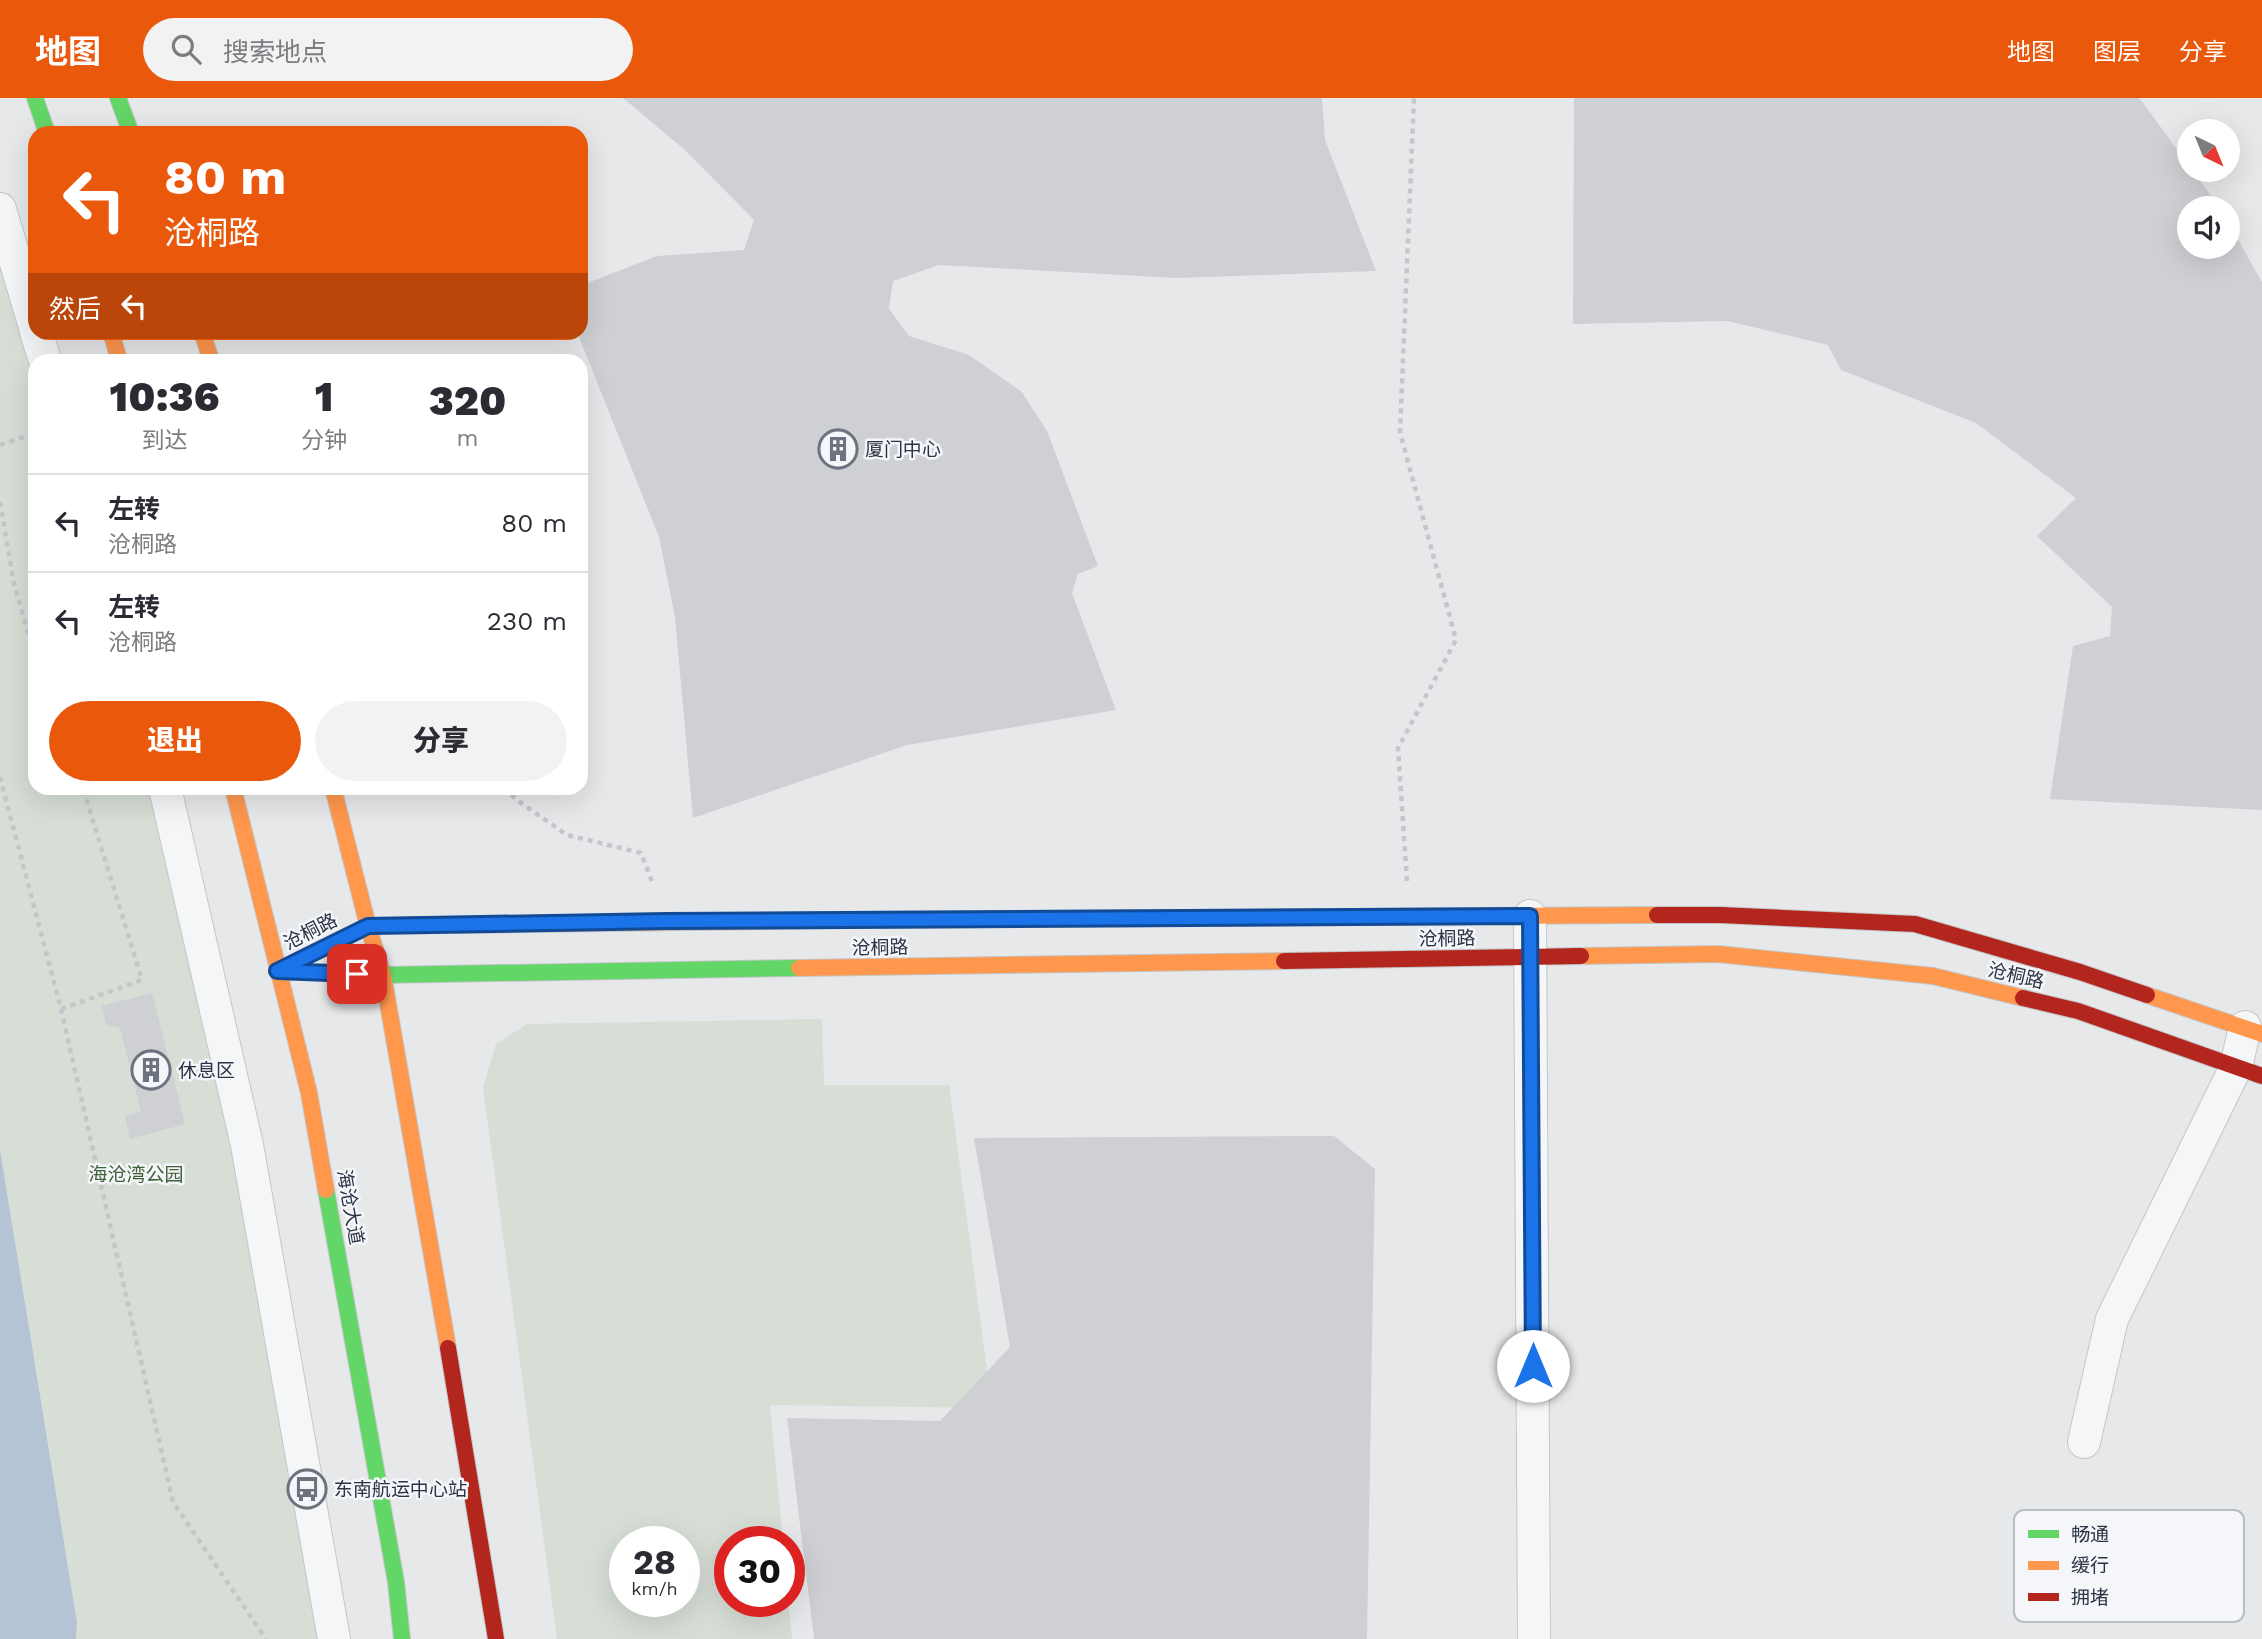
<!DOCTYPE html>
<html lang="zh">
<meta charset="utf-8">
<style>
:root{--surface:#fff;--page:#f2f2f3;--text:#2b2b33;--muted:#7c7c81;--line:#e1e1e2;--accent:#ea580c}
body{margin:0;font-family:"Work Sans","Noto Sans SC",sans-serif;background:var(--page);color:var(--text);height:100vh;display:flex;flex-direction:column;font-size:26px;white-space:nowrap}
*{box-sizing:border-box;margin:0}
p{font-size:23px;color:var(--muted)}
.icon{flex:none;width:38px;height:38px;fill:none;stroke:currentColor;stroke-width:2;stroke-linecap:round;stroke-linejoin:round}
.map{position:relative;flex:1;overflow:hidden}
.side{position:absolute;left:28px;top:256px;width:560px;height:441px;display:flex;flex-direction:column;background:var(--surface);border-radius:21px;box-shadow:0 7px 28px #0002}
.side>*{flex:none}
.top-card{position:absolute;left:28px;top:28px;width:560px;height:214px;border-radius:21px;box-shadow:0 7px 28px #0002;background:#ea580c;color:#fff;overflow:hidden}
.needle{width:46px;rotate:137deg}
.tools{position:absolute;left:2177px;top:21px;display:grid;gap:14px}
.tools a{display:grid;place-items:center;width:63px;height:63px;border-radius:50%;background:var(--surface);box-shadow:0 7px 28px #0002;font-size:35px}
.speed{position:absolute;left:609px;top:1428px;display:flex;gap:14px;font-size:35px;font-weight:700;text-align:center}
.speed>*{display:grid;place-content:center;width:91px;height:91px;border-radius:50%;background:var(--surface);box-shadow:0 7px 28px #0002;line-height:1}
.speed small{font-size:18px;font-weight:400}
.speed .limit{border:10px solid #d22;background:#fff;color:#111}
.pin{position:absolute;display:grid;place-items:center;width:60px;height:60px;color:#fff;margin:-30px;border-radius:14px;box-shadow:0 4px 10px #0006}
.me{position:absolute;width:77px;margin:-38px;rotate:0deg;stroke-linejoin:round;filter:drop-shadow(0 0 5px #0008)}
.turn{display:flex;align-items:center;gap:24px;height:147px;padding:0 21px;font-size:32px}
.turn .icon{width:91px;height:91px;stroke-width:2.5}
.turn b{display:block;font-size:49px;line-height:60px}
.then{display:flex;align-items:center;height:66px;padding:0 21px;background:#0003;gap:14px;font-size:26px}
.eta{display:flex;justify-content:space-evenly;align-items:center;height:119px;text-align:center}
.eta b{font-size:42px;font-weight:800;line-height:49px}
.button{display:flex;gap:14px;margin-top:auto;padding:14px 21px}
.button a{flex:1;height:80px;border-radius:42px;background:var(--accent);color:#fff;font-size:28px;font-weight:800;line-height:80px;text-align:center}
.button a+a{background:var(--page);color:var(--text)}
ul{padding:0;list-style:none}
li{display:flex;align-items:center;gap:21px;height:98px;padding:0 21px;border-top:2px solid var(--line)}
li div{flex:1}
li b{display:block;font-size:26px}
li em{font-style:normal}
header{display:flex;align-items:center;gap:42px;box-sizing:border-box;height:98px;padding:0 35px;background:var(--accent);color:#fff}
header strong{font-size:33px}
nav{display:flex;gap:38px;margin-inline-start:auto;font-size:24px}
.search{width:490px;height:63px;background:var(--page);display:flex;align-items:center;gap:18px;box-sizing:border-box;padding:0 24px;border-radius:38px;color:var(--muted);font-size:26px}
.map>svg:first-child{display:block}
.green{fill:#d6ded6;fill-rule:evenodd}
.water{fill:#b4c4d5}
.building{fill:#ced0d3}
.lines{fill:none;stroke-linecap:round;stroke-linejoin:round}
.street-casing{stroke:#c4c6c8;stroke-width:34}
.fast-casing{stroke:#c4c6c8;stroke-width:18}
.slow-casing{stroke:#c4c6c8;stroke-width:18}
.jam-casing{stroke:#c4c6c8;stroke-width:18}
.path{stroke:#c5c6ca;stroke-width:4.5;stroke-dasharray:5 5;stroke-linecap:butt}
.street{stroke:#f5f6f7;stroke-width:32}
.fast{stroke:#63d668;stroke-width:16}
.slow{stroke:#ff974d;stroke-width:16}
.jam{stroke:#b3261e;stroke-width:16}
.route-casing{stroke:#114b97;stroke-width:18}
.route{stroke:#1a73e8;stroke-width:12}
.labels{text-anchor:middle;stroke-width:5;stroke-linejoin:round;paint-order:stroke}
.poi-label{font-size:19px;fill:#2b3445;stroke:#f4f6f9;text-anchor:start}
.street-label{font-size:19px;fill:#2b3445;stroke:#f4f6f9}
.park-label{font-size:19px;fill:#3f6138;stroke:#f4f6f9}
.key{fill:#f4f6f9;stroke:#b8bcc3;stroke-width:2}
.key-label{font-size:19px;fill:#2b3445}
</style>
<header>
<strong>地图</strong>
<div class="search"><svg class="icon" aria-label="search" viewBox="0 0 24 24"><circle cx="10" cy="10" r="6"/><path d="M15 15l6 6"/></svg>搜索地点</div>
<nav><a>地图</a><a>图层</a><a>分享</a></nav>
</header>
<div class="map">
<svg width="2262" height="1541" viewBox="0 0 2262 1541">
<rect width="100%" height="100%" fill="#e6e8ea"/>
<g class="green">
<path d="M0 144 35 262V690H162L262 1035 340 1541H76L77 1524 0 1052Z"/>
<path d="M822 921 824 987H949L992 1310 770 1307 783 1444H730V1503H788L792 1541H557L483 989 496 946 527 926ZM625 1444H684V1503H625Z"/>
</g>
<path class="water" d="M0 1052 77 1524 76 1541H0Z"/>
<g class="building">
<path d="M623 0H1322L1325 42 1376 173 1176 180 939 167 893 183 889 211 909 238 969 257 1022 294 1047 333 1098 468 1078 476 1072 495 1116 612 907 647 693 720 675 519 659 439 577 234H581V195L585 186 657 158 744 152 754 122 684 51Z"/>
<path d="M1574 0H2138L2141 2 2189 68V72H2192L2220 110H2189V149H2228V124L2262 184V712L2050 701 2073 548 2110 538 2112 509 2037 438 2076 400 1976 325 1841 272 1828 247 1728 223 1573 226Z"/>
<path d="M152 895 185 1026 130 1041 125 1018 141 1014 120 930 106 926 102 908Z"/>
<path d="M1334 1038 1375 1071 1367 1541H814L787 1320 940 1323 1010 1249 974 1040Z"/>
</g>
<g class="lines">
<g class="street-casing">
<g id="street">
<path d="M0 111 35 229"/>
<path d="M36 234 45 262"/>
<path d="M165 690 247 1047 334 1541"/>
<path d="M1530 818 1534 1541"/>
<path d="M2084 1344 2112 1221 2236 969 2245 929"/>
</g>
</g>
<g class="fast-casing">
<g id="fast">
<path d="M35 0 47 35"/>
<path d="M118 0 131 35"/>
<path d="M279 873 383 877 799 870"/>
<path d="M326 1092 396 1484 402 1541"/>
</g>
</g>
<g class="slow-casing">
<g id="slow">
<path d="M111 234 119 262"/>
<path d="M202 234 211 262"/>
<path d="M233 690 309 995 326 1092"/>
<path d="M333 690 368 828 383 877 448 1250"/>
<path d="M1199 820 1657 817"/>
<path d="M1581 858 1718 856 1933 878 2023 900"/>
<path d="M799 870 1284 863"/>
<path d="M277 873 368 828 835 822"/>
<path d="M2147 897 2262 936"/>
</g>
</g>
<g class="jam-casing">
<g id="jam">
<path d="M1657 817H1720L1915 826 2080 874 2147 897"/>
<path d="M835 822 1199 820"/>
<path d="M1284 863 1581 858"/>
<path d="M2023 900 2078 913 2262 978"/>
<path d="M448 1250 496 1541"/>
</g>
</g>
<g class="path">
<path d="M0 347 35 335"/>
<path d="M0 404 14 486 35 558"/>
<path d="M0 679 61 911 142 882 83 690"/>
<path d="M504 690 517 702 567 737 641 755 653 786"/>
<path d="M1407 783 1398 650 1456 542 1400 334 1414 0"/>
<path d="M61 911 173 1404 266 1541"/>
</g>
<use href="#street" class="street"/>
<use href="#fast" class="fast"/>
<use href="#slow" class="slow"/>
<use href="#jam" class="jam"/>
</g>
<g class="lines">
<g class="route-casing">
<path id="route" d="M357 876 277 873 368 828 667 823 1530 818 1533 1268"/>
</g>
<use href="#route" class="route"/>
</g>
<defs>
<g id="building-ring" transform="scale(2.0125)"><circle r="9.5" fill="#f4f6f9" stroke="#6c737f" stroke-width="1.5"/><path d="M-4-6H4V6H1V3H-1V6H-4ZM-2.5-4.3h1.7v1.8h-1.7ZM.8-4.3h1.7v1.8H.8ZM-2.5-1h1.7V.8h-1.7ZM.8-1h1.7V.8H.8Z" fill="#6c737f"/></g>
<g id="bus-ring" transform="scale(2.0125)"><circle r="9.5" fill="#f4f6f9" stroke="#6c737f" stroke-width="1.5"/><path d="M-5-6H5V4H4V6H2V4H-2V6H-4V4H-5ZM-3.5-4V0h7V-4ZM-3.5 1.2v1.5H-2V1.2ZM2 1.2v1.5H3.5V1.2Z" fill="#6c737f"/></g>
</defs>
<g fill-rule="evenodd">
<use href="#building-ring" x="838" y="351"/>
<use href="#building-ring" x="151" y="972"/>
<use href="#bus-ring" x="307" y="1391"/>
</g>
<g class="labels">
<g class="poi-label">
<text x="865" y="358">厦门中心</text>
<text x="178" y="979">休息区</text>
<text x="334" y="1398">东南航运中心站</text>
</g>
<g class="street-label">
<text transform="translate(310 833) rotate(-27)" y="7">沧桐路</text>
<text transform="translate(1447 840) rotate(-1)" y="7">沧桐路</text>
<text transform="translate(880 849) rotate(-1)" y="7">沧桐路</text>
<text transform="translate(2016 877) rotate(13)" y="7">沧桐路</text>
<text transform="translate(351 1109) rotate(80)" y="7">海沧大道</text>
</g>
<g class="park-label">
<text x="136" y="1083">海沧湾公园</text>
</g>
</g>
<rect x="2014" y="1412" width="230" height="112" rx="10" class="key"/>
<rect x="2028" y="1432" width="31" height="8" fill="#63d668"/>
<rect x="2028" y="1463" width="31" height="9" fill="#ff974d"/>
<rect x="2028" y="1495" width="31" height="8" fill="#b3261e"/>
<g class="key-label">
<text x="2071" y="1443">畅通</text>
<text x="2071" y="1474">缓行</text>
<text x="2071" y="1506">拥堵</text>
</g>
</svg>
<div class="tools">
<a><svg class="needle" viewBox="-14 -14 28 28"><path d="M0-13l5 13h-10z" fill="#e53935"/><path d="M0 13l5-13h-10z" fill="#7c7c81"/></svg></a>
<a><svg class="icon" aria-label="sound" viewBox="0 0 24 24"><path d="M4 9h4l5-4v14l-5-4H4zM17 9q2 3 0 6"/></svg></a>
</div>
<div class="speed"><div>28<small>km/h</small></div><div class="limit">30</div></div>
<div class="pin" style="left:357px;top:876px;background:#d93025"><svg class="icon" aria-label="arrive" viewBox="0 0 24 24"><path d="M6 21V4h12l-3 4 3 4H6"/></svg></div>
<svg class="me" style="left:1533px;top:1268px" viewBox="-20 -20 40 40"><circle r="19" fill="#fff"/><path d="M0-13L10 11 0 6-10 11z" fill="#1a73e8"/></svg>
<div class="top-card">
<div class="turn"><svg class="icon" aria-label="left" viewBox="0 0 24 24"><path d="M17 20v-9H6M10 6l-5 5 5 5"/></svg><div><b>80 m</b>沧桐路</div></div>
<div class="then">然后<svg class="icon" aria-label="left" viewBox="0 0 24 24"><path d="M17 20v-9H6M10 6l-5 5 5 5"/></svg></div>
</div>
<section class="side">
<div class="eta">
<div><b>10:36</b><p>到达</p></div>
<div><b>1</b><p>分钟</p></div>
<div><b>320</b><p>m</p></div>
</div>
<ul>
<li><svg class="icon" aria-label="left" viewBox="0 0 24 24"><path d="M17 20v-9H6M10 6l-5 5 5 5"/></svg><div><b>左转</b><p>沧桐路</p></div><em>80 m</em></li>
<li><svg class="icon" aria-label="left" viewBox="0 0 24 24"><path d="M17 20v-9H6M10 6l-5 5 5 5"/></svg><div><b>左转</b><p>沧桐路</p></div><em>230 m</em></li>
</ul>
<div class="button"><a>退出</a><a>分享</a></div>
</section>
</div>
